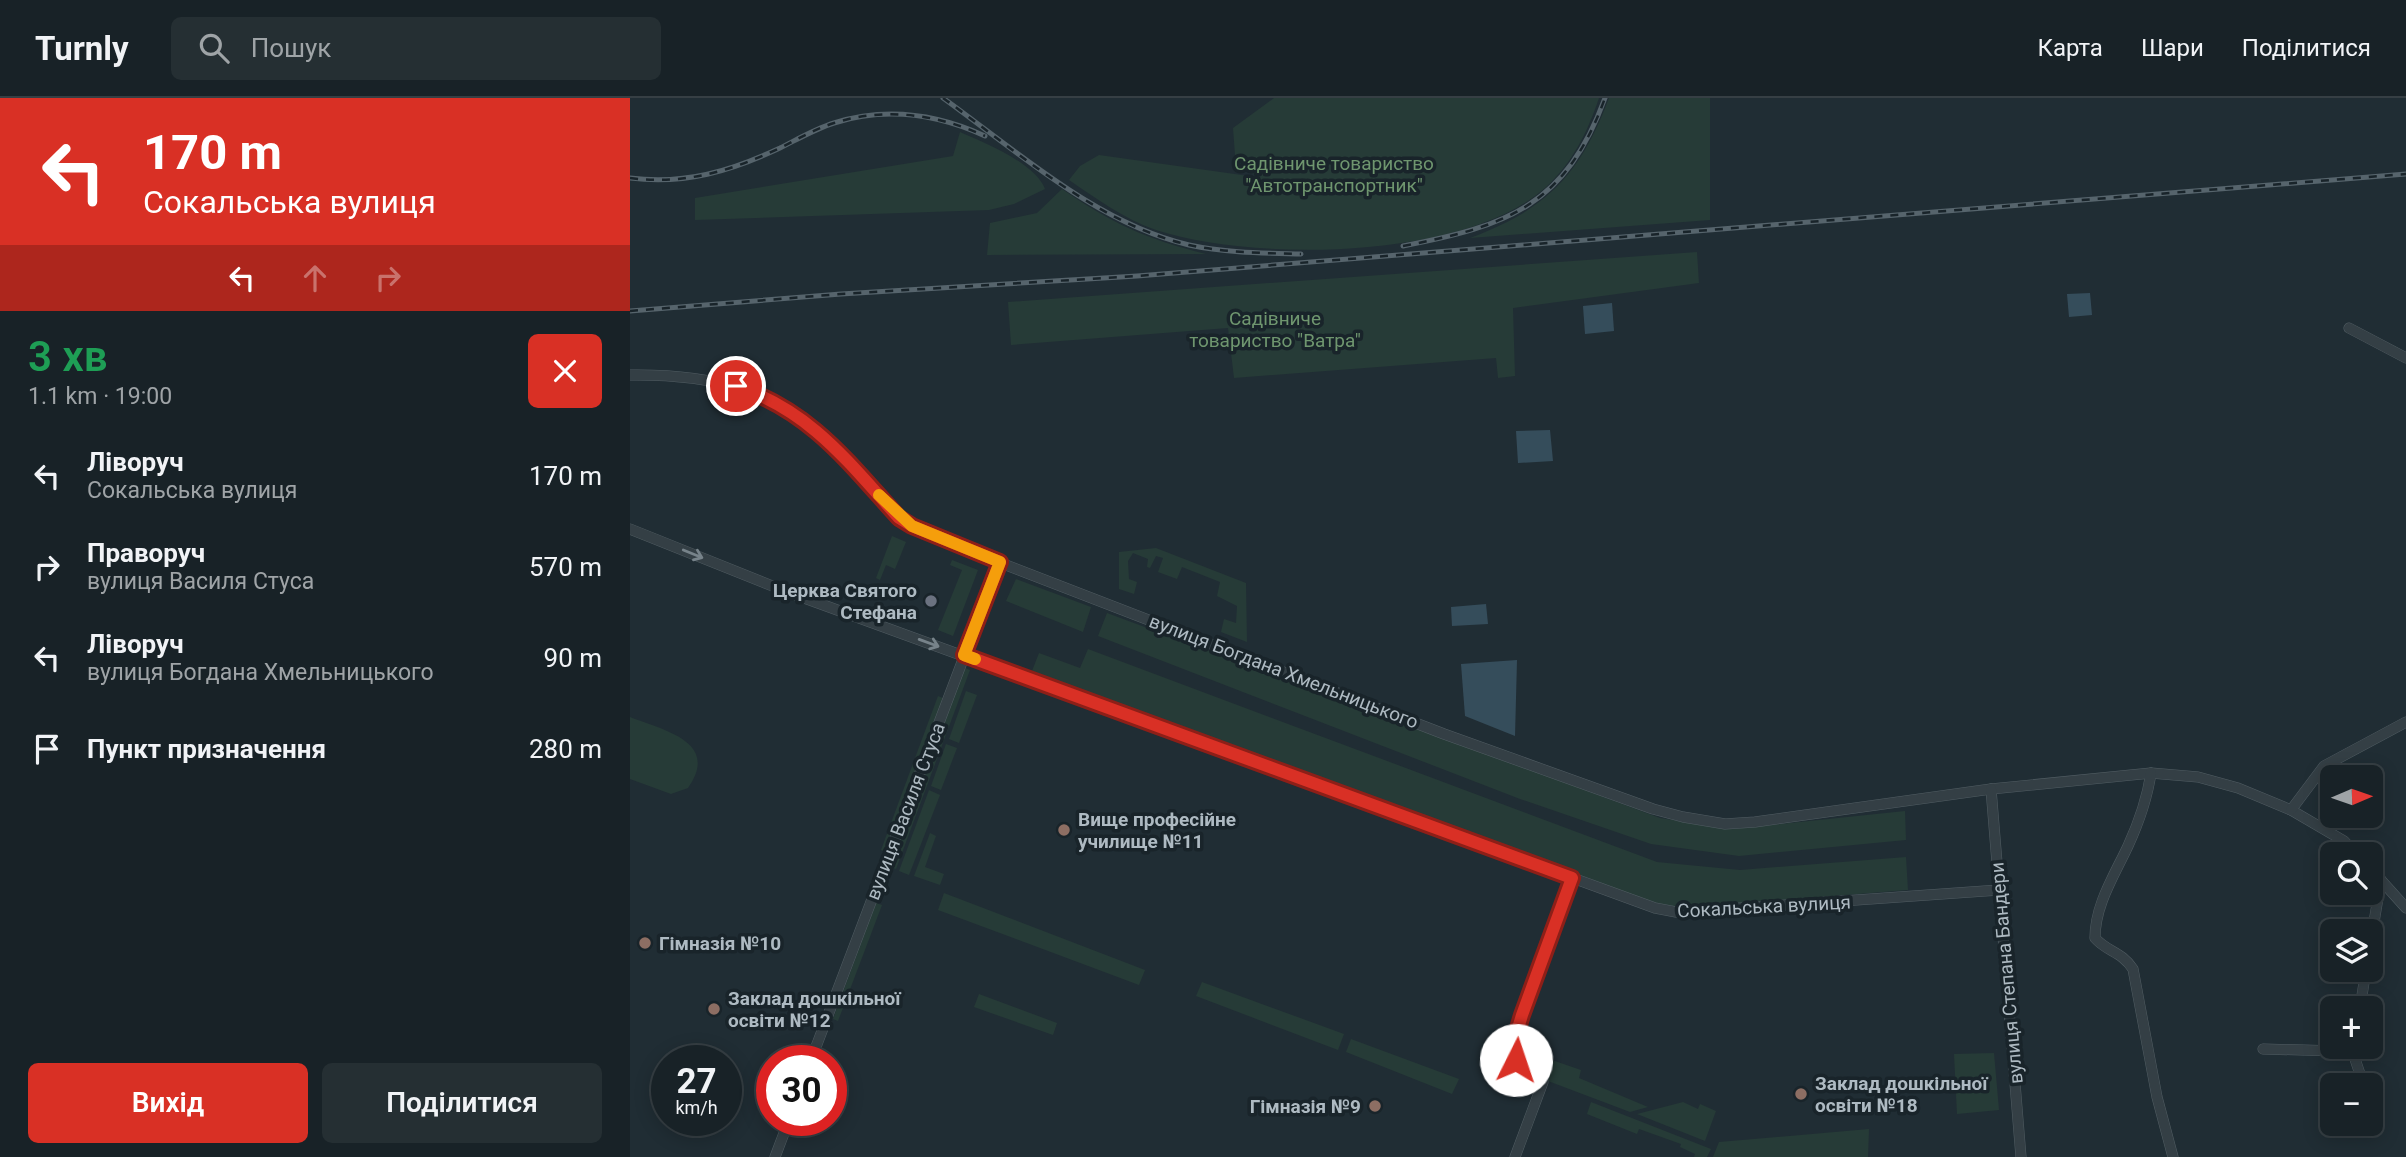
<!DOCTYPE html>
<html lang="uk">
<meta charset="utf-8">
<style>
:root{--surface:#182227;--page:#252f33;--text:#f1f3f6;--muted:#9fa4a7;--line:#363f44;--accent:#d93025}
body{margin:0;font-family:Roboto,sans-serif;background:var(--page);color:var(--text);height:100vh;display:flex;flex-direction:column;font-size:26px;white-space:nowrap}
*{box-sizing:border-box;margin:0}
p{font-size:23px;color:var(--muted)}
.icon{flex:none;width:38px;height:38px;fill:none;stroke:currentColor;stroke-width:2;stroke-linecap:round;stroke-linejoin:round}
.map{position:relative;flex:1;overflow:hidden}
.sheet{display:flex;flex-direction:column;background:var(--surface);width:630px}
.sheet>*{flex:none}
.hud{background:#d93025;color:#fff;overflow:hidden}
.needle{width:46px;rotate:88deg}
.buttons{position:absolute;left:1690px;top:667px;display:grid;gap:14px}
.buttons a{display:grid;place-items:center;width:63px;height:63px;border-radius:10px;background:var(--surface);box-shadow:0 4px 18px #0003,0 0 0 2px var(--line);font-size:35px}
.speed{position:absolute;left:21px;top:947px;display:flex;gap:14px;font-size:35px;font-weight:700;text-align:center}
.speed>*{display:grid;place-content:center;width:91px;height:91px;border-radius:50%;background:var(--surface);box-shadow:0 4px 18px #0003,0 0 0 2px var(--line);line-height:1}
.speed small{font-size:18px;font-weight:400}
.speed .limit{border:10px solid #d22;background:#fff;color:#111}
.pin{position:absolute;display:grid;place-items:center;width:60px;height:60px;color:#fff;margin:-30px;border:4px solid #fff;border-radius:50%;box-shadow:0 2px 7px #0007}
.me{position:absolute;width:77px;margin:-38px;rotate:4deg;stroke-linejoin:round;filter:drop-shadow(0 0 5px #0008)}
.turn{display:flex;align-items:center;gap:24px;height:147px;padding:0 28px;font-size:32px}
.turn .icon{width:91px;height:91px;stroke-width:2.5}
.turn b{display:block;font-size:49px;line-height:60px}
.lanes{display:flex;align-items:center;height:66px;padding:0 28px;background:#0003;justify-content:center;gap:35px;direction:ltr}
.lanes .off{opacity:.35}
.round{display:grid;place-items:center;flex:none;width:74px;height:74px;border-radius:10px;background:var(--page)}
.summary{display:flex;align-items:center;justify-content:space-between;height:119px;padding:0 28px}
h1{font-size:42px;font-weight:600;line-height:52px;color:#1e9e55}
.primary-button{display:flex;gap:14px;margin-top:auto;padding:14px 28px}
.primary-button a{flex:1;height:80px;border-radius:10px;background:var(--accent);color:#fff;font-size:28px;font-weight:600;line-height:80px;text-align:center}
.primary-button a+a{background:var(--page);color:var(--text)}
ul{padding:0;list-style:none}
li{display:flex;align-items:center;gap:21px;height:91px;padding:0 28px}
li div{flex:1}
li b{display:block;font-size:26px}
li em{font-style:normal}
header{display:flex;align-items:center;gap:42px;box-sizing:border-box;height:98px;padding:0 35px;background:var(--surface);border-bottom:2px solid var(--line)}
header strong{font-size:33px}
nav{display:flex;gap:38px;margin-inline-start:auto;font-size:24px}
.search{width:490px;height:63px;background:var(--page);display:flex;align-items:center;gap:18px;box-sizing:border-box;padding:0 24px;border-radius:10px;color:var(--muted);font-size:26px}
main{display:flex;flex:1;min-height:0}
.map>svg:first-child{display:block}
.green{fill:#263b37}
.water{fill:#354d5b}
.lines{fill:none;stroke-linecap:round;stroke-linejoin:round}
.minor-casing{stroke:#515d63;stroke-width:11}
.minor{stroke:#343f45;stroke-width:10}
.rail-casing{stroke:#56646c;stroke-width:5}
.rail{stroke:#19242a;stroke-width:2.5;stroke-dasharray:8;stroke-linecap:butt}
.oneway{stroke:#77838a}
.route-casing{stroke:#8d1f18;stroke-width:18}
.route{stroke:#d93025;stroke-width:12}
.slow{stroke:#f59e0b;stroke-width:12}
.worship-dot{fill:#6b7280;stroke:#19242a;stroke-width:2.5}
.education-dot{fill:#8d6e63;stroke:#19242a;stroke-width:2.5}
.labels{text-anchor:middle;stroke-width:7;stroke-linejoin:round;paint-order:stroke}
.park-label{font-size:19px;fill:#6f966f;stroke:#19242a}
.poi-label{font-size:19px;font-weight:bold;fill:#aebac2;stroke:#19242a;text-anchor:start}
.street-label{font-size:19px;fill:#aebac2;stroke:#19242a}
</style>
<header>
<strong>Turnly</strong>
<div class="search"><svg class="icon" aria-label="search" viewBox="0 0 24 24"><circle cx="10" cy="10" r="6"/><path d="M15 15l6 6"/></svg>Пошук</div>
<nav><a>Карта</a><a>Шари</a><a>Поділитися</a></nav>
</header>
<main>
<section class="sheet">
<div class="hud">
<div class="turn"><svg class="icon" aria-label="left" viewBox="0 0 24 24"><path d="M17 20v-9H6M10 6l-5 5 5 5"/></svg><div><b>170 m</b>Сокальська вулиця</div></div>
<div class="lanes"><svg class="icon" aria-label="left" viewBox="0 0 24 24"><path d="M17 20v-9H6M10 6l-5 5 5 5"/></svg><svg class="icon off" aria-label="ahead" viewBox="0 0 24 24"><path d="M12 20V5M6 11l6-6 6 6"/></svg><svg class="icon off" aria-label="right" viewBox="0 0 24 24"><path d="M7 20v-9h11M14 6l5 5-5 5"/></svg></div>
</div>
<div class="summary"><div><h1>3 хв</h1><p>1.1 km · 19:00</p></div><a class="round" style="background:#d93025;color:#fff"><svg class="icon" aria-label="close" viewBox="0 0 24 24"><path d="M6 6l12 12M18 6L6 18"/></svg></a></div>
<ul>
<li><svg class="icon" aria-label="left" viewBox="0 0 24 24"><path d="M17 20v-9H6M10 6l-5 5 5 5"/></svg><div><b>Ліворуч</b><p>Сокальська вулиця</p></div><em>170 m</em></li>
<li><svg class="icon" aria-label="right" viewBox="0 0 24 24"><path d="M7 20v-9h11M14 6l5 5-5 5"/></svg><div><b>Праворуч</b><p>вулиця Василя Стуса</p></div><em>570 m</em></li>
<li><svg class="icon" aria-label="left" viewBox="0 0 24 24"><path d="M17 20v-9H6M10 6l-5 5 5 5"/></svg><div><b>Ліворуч</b><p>вулиця Богдана Хмельницького</p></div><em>90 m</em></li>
<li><svg class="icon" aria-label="arrive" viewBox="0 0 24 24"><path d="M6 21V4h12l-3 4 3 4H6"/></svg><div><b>Пункт призначення</b></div><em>280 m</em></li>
</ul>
<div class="primary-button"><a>Вихід</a><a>Поділитися</a></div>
</section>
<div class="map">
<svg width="1776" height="1059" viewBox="0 0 1776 1059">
<rect width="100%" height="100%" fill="#202d34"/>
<g class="green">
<path d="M644 0H969C958 33 942 66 915 90 834 162 625 164 526 132 494 121 467 101 439 82L450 68 469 57 626 79 605 57 603 30Z"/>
<path d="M979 0H1080V122L840 140C917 111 950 77 979 0Z"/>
<path d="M330 34C355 45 405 65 415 91L384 106 359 112 65 122V100L323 58Z"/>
<path d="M432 91C483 126 516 141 576 156L357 157 360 125 407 115Z"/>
<path d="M1067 154 1069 185 883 210 885 278 868 280 866 260 604 280 598 230 381 247 378 204Z"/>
<path d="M262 438 276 444 265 471 256 467 250 482 246 480Z"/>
<path d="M526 450 616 485 617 544 591 534 594 521 606 525 607 508 587 498 590 484 552 469 547 481 528 474 533 460 526 458 520 470 517 469 518 461 503 455 498 463 499 481 507 484 504 496 489 491V454Z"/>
<path d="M322 462 348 472 323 538 308 532 332 472 320 467Z"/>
<path d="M386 481 461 509 453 534 376 503Z"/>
<path d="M477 515 1030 720 1102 731 1275 713 1276 742 1109 758 1021 746 890 701 468 538Z"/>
<path d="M458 551 1027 764 1110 772 1276 759 1278 792 1052 810 1022 804 402 573 409 555 450 570Z"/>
<path d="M333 569 340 572 266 771 259 768Z"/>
<path d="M336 593 347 597 329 645 319 641Z"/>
<path d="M308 598 315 601 257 755 251 752Z"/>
<path d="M0 619C32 632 91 643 58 690L41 696 0 681Z"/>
<path d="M316 646 327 650 311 692 301 688Z"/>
<path d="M299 692 310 697 279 777 269 773Z"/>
<path d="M300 735 306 738 295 769 314 776 310 787 284 778Z"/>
<path d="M314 795 515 872 509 887 308 812Z"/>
<path d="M246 805 252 807 208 923 203 921Z"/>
<path d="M572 884 714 936 708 952 566 898Z"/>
<path d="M349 896 427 925 423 937 344 909Z"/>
<path d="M721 941 829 981 822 996 716 954Z"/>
<path d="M904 951 917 956 916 960 951 972 949 980 1018 1009 1000 1014 918 983 923 969 900 960Z"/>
<path d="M1364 955 1369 1012 1327 1016 1324 956Z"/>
<path d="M961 1004 1081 1051 1077 1059H1064L1065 1056 1050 1049 1051 1046 1009 1031 1007 1036 957 1016Z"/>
<path d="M1053 1004 1068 1011 1070 1006 1086 1013 1075 1043 1007 1016Z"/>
<path d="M1239 1031 1238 1059H1083L1089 1044Z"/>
</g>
<g class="water">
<path d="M1460 195 1462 217 1439 219 1437 196Z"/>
<path d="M982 205 984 233 955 236 953 208Z"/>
<path d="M920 332 923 363 888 365 886 333Z"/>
<path d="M856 506 858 526 822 528 821 509Z"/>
<path d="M887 562 885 638 835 618 831 566Z"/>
</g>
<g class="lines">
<g class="minor-casing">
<g id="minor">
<path d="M1719 230 1776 260"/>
<path d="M0 277C77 276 152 290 205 350 234 382 260 417 298 437L814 636 1023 711 1053 719 1095 726 1125 724 1361 691 1521 675 1568 679 1608 690 1661 712 1714 743 1726 756"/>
<path d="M0 431 155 493 1025 810 1046 814 1068 813 1369 792"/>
<path d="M1521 675C1517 702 1509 724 1498 748 1484 778 1465 807 1465 840 1477 854 1491 853 1503 871L1527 999 1543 1059"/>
<path d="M1361 691 1391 1059"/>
<path d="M1661 712 1694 668 1776 624"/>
<path d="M1741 771 1776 810"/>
<path d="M1741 842 1751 782"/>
<path d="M1730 910 1736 872"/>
<path d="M1721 949 1730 976"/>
<path d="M1633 951 1707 953 1721 948"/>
<path d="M181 962 370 464"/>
<path d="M145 1059 159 1022"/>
<path d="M885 1059 913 984 912 973 886 962 883 947 942 780"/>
</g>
</g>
<use href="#minor" class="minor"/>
<g class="rail-casing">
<g id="rail">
<path d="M313 0C388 54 468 126 559 147 596 155 634 155 671 156"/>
<path d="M0 80C55 87 101 73 150 50 168 41 185 31 204 25 255 9 307 16 355 38"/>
<path d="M773 148C878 128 936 107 975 0"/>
<path d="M0 213 211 196 507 178 1776 76"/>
</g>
</g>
<use href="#rail" class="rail"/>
</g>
<defs><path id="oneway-shaft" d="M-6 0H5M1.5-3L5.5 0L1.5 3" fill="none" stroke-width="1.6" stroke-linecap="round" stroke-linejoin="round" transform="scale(1.75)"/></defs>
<g class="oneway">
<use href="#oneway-shaft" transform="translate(63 456) rotate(22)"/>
<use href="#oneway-shaft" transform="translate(299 545) rotate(20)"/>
</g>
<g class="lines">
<g class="route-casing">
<path id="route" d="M106 288C181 313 218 364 269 420L282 428 370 464 334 557 942 780 892 917 883 947 886 962"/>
</g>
<use href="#route" class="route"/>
<path class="slow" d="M249 397 282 428 370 464 334 557 345 561"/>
</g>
<circle class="worship-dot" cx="301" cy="503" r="7"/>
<g class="education-dot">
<circle cx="434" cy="732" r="7"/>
<circle cx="15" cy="845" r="7"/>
<circle cx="84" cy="911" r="7"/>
<circle cx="1171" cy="996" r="7"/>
<circle cx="745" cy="1008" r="7"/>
</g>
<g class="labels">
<g class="park-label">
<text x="704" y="72">Садівниче товариство<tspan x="704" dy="22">"Автотранспортник"</tspan></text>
<text x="645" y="227">Садівниче<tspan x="645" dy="22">товариство "Ватра"</tspan></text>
</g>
<g class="poi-label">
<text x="287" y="499" text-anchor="end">Церква Святого<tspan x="287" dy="22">Стефана</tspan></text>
<text x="448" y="728">Вище професійне<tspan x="448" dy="22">училище №11</tspan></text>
<text x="29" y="852">Гімназія №10</text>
<text x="98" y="907">Заклад дошкільної<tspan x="98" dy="22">освіти №12</tspan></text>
<text x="1185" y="992">Заклад дошкільної<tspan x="1185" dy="22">освіти №18</tspan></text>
<text x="731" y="1015" text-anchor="end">Гімназія №9</text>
</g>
<g class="street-label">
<text transform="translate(654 573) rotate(21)" y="7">вулиця Богдана Хмельницького</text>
<text transform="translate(275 713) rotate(-69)" y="7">вулиця Василя Стуса</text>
<text transform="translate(1134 808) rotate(-3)" y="7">Сокальська вулиця</text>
<text transform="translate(1376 875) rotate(-95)" y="7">вулиця Степана Бандери</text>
</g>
</g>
</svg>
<div class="buttons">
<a><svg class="needle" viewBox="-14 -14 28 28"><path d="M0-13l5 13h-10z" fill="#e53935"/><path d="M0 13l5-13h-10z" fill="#9fa4a7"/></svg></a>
<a><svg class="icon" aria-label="search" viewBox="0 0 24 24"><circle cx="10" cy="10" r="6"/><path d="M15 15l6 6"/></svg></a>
<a><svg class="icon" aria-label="layers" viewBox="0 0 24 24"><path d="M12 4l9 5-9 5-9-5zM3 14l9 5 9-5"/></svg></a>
<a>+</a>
<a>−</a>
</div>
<div class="speed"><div>27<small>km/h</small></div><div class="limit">30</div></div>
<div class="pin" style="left:106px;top:288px;background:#d93025"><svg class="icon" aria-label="arrive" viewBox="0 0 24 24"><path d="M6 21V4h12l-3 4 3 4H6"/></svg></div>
<svg class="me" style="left:886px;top:962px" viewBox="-20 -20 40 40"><circle r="19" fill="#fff"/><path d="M0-13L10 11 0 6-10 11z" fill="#d93025"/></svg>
</div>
</main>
